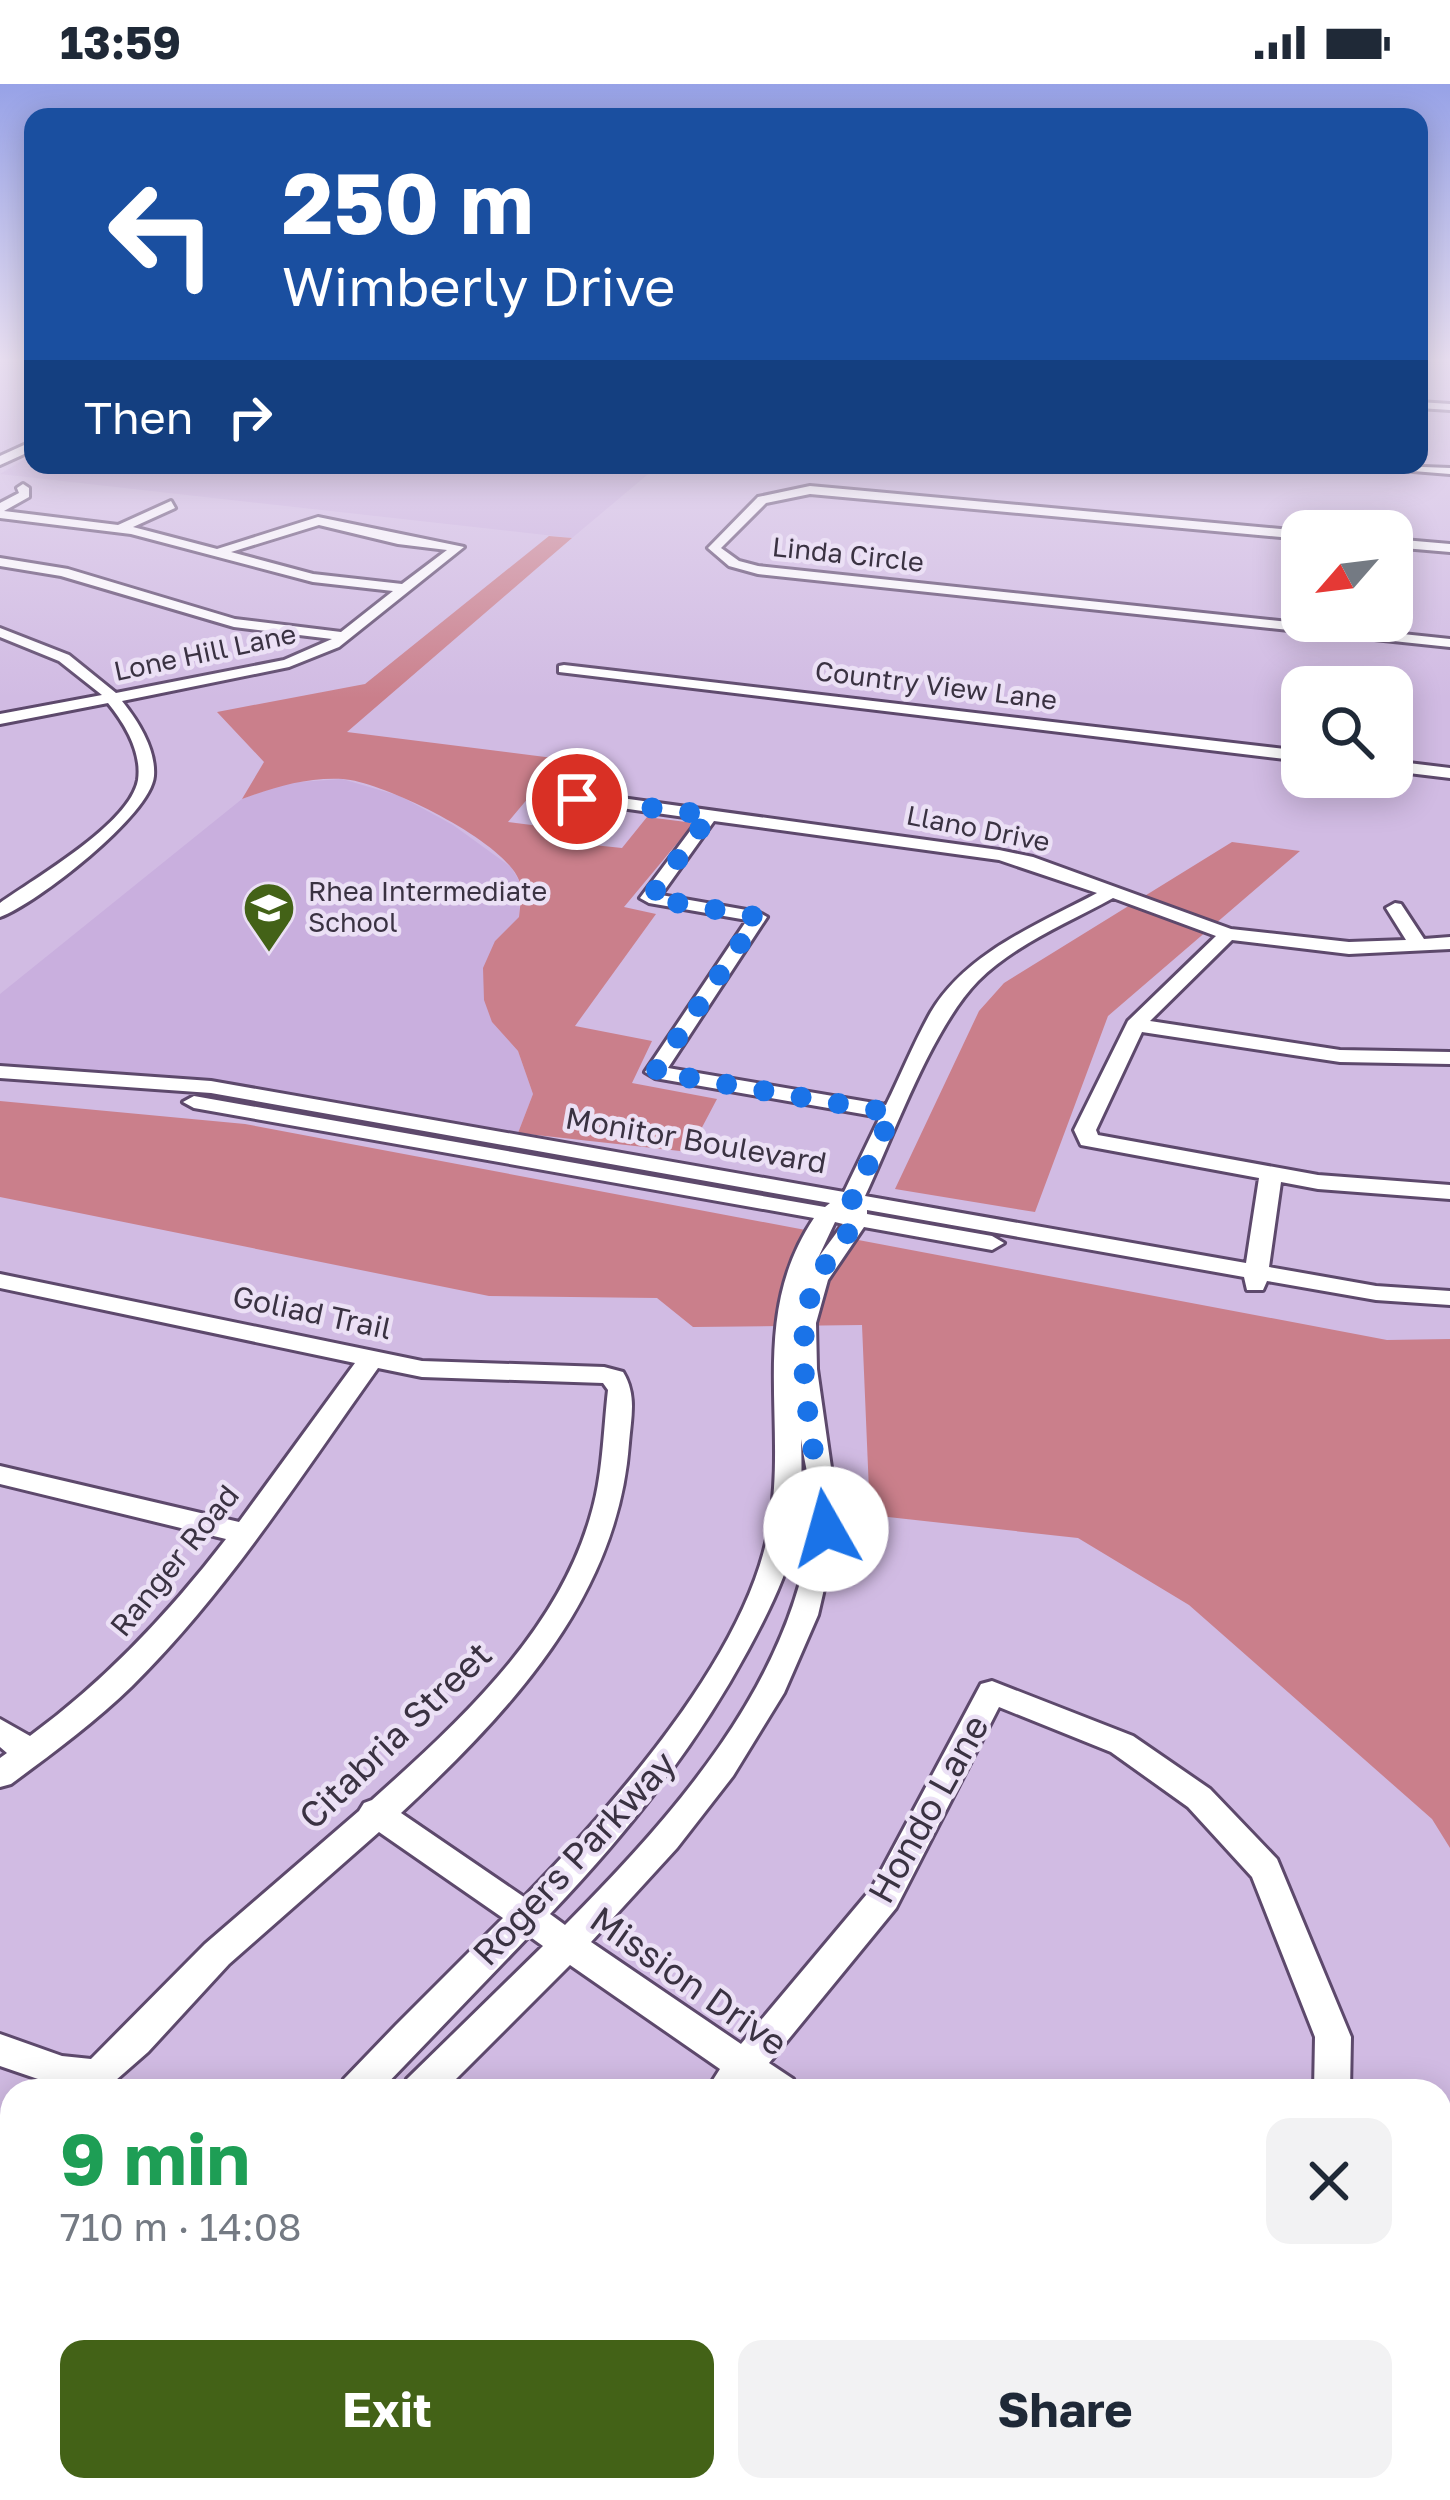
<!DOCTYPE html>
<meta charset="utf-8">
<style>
:root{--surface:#fff;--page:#f2f2f3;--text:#1f2937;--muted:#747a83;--accent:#436217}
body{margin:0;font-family:"Golos Text",sans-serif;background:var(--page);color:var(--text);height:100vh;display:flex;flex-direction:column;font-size:45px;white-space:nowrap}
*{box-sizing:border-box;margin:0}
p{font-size:39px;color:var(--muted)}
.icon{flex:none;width:66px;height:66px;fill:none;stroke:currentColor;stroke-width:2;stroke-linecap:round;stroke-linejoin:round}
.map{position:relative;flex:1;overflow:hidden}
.drawer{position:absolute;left:0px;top:1995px;width:1452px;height:423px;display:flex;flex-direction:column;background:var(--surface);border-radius:36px 36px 0 0;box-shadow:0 6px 30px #0003}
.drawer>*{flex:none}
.banner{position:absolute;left:24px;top:24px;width:1404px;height:366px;border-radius:24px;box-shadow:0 6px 30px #0003;background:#1a4fa0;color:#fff;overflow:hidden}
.needle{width:78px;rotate:242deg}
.tools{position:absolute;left:1281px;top:426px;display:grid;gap:24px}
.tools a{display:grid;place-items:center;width:132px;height:132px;border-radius:24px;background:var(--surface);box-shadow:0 6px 30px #0003;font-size:60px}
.pin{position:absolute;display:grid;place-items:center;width:102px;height:102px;color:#fff;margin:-51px;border:6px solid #fff;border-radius:50%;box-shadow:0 3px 12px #0007}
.me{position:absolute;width:132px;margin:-66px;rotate:353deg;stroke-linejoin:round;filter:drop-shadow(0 0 9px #0008)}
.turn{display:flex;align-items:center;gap:42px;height:252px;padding:0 60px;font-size:54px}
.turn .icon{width:156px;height:156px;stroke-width:2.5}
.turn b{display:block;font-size:84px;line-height:102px}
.then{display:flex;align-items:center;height:114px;padding:0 60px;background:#0003;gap:24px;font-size:45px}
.round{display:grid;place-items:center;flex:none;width:126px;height:126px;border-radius:24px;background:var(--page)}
.head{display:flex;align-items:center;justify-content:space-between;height:204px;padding:0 60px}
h1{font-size:72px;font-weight:700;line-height:90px;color:#1e9e55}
.cta{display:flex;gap:24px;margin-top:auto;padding:24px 60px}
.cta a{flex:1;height:138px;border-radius:24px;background:var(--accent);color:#fff;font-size:48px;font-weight:700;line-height:138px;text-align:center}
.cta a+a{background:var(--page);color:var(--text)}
.status{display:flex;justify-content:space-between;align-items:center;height:84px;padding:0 60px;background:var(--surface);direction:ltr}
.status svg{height:33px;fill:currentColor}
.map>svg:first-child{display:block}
.built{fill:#c9afde}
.green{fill:#ca7f8b}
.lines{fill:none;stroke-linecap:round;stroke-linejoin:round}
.minor-casing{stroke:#5d496c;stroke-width:6}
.major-casing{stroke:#5d496c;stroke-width:6}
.minor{fill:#fff;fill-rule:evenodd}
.major{fill:#fff;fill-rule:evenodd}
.route{stroke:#1a73e8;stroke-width:21;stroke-dasharray:0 37.8}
.labels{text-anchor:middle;stroke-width:9;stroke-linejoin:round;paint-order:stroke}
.far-street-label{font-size:27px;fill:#3a3242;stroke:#ebe0f5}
.far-poi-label{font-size:27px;fill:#3a3242;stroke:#ebe0f5;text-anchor:start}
.street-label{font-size:30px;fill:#3a3242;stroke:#ebe0f5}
.near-street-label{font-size:36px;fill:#3a3242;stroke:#ebe0f5}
</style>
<div class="status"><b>13:59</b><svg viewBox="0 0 49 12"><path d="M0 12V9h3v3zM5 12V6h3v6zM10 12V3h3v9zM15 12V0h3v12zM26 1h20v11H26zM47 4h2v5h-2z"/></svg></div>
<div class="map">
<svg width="1450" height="2416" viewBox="0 0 1450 2416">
<rect width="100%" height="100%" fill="#d1bbe3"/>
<g class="built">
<path d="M33 370V381H659L572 454 0 390Z"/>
<path d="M342 695 400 712 453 741 511 783 521 800 519 834 495 857 492 938 518 967 533 1010 518 1049 298 1011 0 980V910L242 715 286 699Z"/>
</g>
<g class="green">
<path d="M549 452 572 454 347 648 561 675 508 738 563 745 584 760 622 764 647 733 694 739 624 823 656 830 575 942 652 957 632 999 717 1015 689 1068 518 1049 533 1010 518 967 492 938 484 916 483 884 495 857 519 833C520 822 523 807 519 796 504 757 384 698 343 695 307 693 275 703 242 715L264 678 217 628 365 600Z"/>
<path d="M1232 758 1300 767 1108 932 1035 1128 895 1105 979 927 1004 899Z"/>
<path d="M0 1017 245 1040 1387 1256 1450 1255V1764L1432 1735 1189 1521 1078 1454 870 1431 862 1241 693 1243 657 1214 489 1212 0 1113Z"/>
</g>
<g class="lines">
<g class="minor-casing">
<g id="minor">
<path d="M1419 318 1450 320V326L1419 324Z"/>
<path d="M1370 381 1450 384V390L1376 384Z"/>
<path d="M23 400 29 404V413L4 427 118 441 171 417 175 424 133 443 217 465 318 433 464 463 339 563 289 583 122 617C138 637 156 665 154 692 151 731 36 820 0 833V819C35 794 130 740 138 696 142 668 125 640 108 619L0 640V630L102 611 59 577 0 553V544L69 571 116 609 284 576 332 555 234 543 61 492 0 482V474L68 485 235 535 341 548 393 507 313 498 131 450 0 434V419L19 409 17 404ZM319 441 398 460 447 466 402 500 313 490 231 468Z"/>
<path d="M810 402 1302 447V455L810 410 766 419 721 464 739 477 758 482 1450 555V563L758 490 729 482 708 464 758 413Z"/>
<path d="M1392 455 1450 460V468L1392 463Z"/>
<path d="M564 581 1302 667V677L559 588V582Z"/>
<path d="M1392 677 1450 684V694L1392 687Z"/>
<path d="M559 712H607L999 766 1033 773 1231 845 1349 858 1406 856 1386 824 1395 819 1401 820 1424 855 1450 853V865L1349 870 1232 856 1150 937 1340 966 1450 968V980L1340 978 1142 948 1096 1046 1098 1051 1318 1091 1450 1101V1115L1318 1105 1281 1098 1269 1183 1376 1202 1450 1207V1221L1376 1216 1267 1197 1263 1206H1247L1244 1193 867 1126V1130L992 1152 1004 1159 992 1166 864 1143 828 1196 816 1239 817 1285 839 1440 818 1531 784 1609 733 1692 677 1764 591 1858 741 1960 872 1804 981 1600 992 1597 1133 1652 1210 1705 1277 1775 1351 1953 1350 2007H1314L1315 1953 1252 1793 1188 1723 1111 1668 999 1623 896 1824 769 1979 793 1995 798 2007H706L720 1985 570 1881 444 2007H402L407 1995 543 1862 529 1852 380 2007H339L344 1995 396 1941 503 1834 379 1748 229 1880 148 1968 108 2003 73 2007 0 1982V1950L62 1972 91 1975 205 1860 359 1727 364 1719 372 1716C459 1638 556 1550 590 1434 603 1393 603 1349 608 1306L603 1299 422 1293 378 1284C300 1393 228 1507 132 1602 95 1638 53 1669 11 1700L0 1703V1674L7 1669 0 1663V1635L30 1652C106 1596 169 1529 226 1455L0 1400V1382L239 1438 355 1279 0 1204V1190L422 1277 604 1283 623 1288C637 1311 631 1333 629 1359 618 1514 509 1628 401 1729L524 1813C613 1722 746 1573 769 1445 789 1338 747 1234 814 1134L194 1024 183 1018 194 1012 825 1123 830 1119 211 1009 0 994V982L211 997 844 1108 880 1033 655 994 645 988 747 836 649 819 640 814 699 735 607 722 553 721V713ZM714 737 999 776 1097 809C1039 840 967 868 931 928 914 958 901 991 886 1021L668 984 767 833 758 828 661 811ZM1113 814 1216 852 1128 937 1074 1046 1081 1061 1259 1094 1246 1179 865 1112C894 1050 932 944 978 897 1015 860 1068 839 1113 814ZM835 1138 843 1140 818 1174ZM801 1355C805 1384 816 1417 811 1446 789 1603 672 1733 565 1841L550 1830C627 1749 695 1664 748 1566 768 1529 789 1488 797 1446 802 1416 802 1385 801 1355Z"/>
<path d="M58 2406H102L98 2416H54Z"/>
<path d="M123 2406H167L163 2416H119Z"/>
<path d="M427 2406H470L466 2416H423Z"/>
</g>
</g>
<g class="major-casing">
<path id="major" d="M33 357V366L0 381V372Z"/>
</g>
<use href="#minor" class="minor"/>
<use href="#major" class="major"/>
</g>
<linearGradient id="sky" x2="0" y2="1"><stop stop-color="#97a2e7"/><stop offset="0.45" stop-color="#eae0f2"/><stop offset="1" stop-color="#eae0f2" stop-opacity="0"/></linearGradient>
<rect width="1450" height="614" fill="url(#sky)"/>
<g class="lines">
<path class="route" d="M577 715 710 731 650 814 758 833 655 988 893 1029 852 1115 857 1136C844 1156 826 1176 816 1197 787 1261 817 1376 826 1445"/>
</g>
<defs>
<g id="school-pin" transform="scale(2.7)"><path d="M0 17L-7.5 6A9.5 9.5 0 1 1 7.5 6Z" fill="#436217" stroke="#ebe0f5"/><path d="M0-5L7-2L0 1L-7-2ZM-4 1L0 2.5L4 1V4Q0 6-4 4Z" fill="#fff"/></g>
</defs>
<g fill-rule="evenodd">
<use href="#school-pin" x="269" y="824"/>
</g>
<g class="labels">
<g class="far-street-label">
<text transform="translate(848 471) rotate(6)" y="9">Linda Circle</text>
<text transform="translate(205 569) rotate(-12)" y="9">Lone Hill Lane</text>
<text transform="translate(936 602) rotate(7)" y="9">Country View Lane</text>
<text transform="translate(978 745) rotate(11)" y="9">Llano Drive</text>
</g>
<g class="far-poi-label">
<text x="308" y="817">Rhea Intermediate<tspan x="308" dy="31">School</tspan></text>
</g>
<g class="street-label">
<text transform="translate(696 1057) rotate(10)" y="10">Monitor Boulevard</text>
<text transform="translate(312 1229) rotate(12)" y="10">Goliad Trail</text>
<text transform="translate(175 1477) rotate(-51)" y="10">Ranger Road</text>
</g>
<g class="near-street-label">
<text transform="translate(395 1651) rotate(-44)" y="13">Citabria Street</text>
<text transform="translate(928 1725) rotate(-61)" y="13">Hondo Lane</text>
<text transform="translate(574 1774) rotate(-47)" y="13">Rogers Parkway</text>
<text transform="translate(689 1897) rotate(35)" y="13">Mission Drive</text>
</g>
</g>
</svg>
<div class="tools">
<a><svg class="needle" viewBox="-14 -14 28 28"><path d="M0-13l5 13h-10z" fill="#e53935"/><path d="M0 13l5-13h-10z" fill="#747a83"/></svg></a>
<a><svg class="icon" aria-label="search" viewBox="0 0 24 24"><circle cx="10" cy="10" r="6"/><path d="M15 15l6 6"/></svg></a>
</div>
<div class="pin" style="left:577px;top:715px;background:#d93025"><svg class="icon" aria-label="arrive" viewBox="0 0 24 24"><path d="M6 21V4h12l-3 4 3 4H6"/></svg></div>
<svg class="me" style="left:826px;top:1445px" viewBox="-20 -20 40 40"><circle r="19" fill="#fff"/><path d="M0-13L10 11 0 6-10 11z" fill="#1a73e8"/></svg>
<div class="banner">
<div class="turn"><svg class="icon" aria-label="left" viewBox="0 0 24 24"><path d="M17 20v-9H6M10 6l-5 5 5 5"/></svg><div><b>250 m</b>Wimberly Drive</div></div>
<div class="then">Then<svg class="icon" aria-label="right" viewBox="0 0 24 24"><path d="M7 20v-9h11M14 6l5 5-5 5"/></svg></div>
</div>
<section class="drawer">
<div class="head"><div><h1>9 min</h1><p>710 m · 14:08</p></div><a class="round"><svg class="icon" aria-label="close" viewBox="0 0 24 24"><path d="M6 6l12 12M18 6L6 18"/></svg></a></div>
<div class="cta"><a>Exit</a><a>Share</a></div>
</section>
</div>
